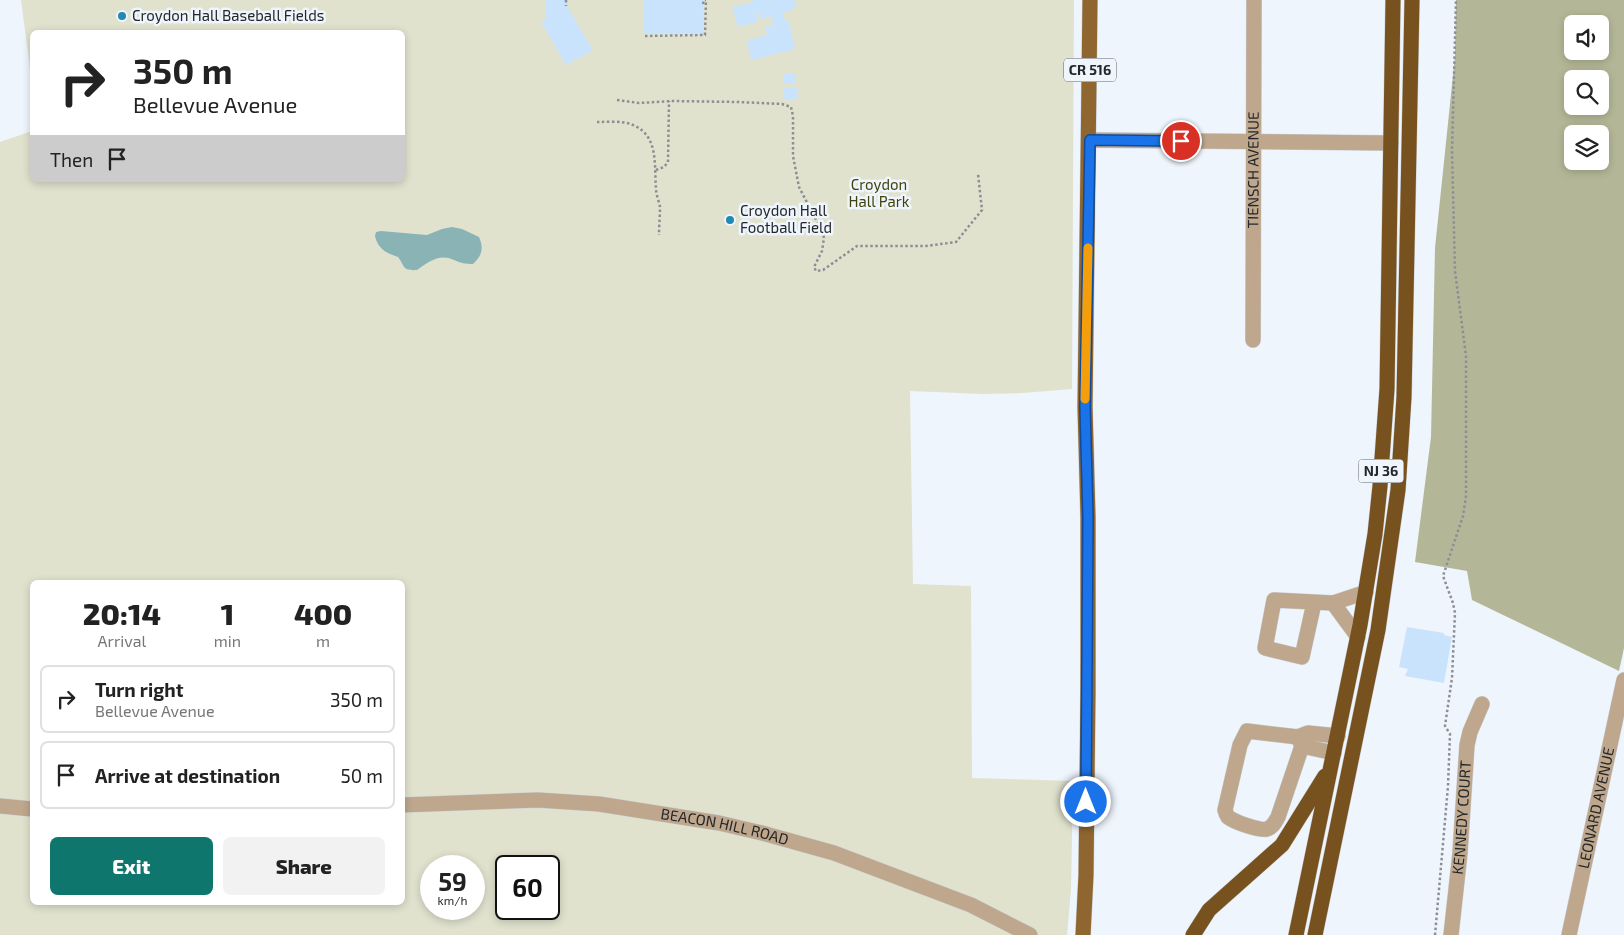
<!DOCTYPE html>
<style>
:root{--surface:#fff;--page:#f2f2f2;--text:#222;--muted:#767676;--line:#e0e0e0;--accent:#0f766e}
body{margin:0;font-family:"Exo 2",sans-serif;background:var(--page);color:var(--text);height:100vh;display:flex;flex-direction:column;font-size:19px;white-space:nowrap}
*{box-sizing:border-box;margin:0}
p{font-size:16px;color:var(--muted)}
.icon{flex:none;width:28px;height:28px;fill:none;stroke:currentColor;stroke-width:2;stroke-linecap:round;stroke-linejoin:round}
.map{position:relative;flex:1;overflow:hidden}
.details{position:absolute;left:30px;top:580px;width:375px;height:325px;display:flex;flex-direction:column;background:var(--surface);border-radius:8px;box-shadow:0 2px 8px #0003}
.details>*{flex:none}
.hud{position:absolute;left:30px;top:30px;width:375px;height:152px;border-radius:8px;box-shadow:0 2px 8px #0003;background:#fff;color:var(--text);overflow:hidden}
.buttons{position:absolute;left:1564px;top:15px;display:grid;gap:10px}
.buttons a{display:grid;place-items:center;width:45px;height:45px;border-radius:8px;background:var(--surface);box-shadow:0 2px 8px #0003;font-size:25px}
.speed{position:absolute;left:420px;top:855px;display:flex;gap:10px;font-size:25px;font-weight:700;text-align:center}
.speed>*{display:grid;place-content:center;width:65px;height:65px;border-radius:50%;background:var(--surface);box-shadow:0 2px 8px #0003;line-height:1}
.speed small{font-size:12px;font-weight:400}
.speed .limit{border:2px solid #111;border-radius:8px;background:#fff;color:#111}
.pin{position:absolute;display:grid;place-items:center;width:42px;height:42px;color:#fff;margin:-21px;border:2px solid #fff;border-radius:50%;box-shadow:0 1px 5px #0007}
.me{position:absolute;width:55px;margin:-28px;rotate:0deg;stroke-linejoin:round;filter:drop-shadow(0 0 4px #0008)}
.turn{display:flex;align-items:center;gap:18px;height:105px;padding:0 20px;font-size:22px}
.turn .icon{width:65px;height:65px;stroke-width:2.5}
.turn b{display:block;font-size:35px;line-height:42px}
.then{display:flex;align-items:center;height:48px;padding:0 20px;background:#0003;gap:10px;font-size:19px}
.eta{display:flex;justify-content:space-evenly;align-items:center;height:85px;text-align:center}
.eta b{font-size:30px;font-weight:800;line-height:35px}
.action{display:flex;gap:10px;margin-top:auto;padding:10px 20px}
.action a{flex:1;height:58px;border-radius:8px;background:var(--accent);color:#fff;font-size:20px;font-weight:800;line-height:58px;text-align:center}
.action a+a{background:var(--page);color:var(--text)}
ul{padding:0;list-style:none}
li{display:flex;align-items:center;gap:15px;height:68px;margin:0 10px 8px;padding:0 10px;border:2px solid var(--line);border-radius:8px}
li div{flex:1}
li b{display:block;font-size:19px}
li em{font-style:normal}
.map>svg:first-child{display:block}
.green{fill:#e0e2ce;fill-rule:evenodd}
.forest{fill:#b4b797;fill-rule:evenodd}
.water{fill:#8ab3b5}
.building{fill:#cae3fc}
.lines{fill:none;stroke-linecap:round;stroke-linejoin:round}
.minor-casing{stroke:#cad0d6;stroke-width:16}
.major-casing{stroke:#cad0d6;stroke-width:16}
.highway-casing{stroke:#cad0d6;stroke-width:16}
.path{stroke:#8b8f94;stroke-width:2.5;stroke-dasharray:2.5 2.5;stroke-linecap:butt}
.minor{stroke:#bea78c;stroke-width:15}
.major{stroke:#8f6630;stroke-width:15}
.highway{stroke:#77511e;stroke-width:15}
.route-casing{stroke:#114b97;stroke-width:12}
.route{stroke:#1a73e8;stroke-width:9}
.slow{stroke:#f59e0b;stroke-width:9}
.poi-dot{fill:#2189b1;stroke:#eef5fc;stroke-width:2}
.labels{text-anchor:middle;stroke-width:5;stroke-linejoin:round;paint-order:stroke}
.shield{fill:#eef5fc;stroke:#616468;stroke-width:1}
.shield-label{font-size:14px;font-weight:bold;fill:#242629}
.poi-label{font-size:15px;fill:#242629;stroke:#eef5fc;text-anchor:start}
.street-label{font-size:15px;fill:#242629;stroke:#eef5fc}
.park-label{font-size:15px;fill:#42430c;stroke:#eef5fc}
</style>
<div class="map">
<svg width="1624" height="935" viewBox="0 0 1624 935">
<rect width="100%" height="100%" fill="#eef5fc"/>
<path class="green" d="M21 0H1074L1072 389 1023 393 983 394 910 391 913 584 971 586 972 778 1073 781 1071 889 1067 935H0V142L32 131V180H402V32H32V84ZM32 582H402V902H32ZM431 866H474V909H431ZM506 866H549V909H506Z"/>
<path class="forest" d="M1456 0H1624V648L1619 671 1472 600 1467 571 1415 562 1431 437 1435 248 1455 56ZM1572 24H1600V51H1572ZM1572 79H1600V106H1572ZM1572 134H1600V161H1572Z"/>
<path class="water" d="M452 227 462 229 479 237C484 248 482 256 473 264 465 264 461 263 454 260 440 253 428 262 417 270 402 271 405 266 398 257 386 253 378 249 375 236L376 232 381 231 427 235 442 229Z"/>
<g class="building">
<path d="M545 0H568V8L593 50 566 65 541 22 545 20Z"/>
<path d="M643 0H703L704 33 644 34Z"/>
<path d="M752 0H796L794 2 796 7 791 8V11L782 13 784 20 788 19 795 48 791 49 790 52H783L751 60 747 40 767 35 765 27 773 25 771 16 764 19 760 18 759 14H756L758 22 738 27 732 7 753 2Z"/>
<path d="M784 73H795L796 83H784Z"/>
<path d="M783 87 797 88V100H783Z"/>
<path d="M1407 627 1444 633V635L1452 637 1444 683 1405 676 1408 669 1399 667Z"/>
</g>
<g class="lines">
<g class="minor-casing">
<g id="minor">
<path d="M1090 140 1391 143"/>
<path id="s1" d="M1253 340 1254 0"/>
<path d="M1314 603 1302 657 1265 648 1274 600 1333 603"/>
<path d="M1358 637 1333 603 1366 592"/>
<path d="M1298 737 1302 746 1334 753"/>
<path d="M1302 746 1278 817C1275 822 1273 827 1267 829 1260 831 1234 822 1228 817 1226 814 1226 814 1225 810L1240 745 1247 731 1298 737 1308 733 1338 736"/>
<path id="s2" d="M402 805 538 800 599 804 719 823 762 833 834 853 971 905 1030 935"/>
<path d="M0 806 32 809"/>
<path id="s3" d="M1451 935 1460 853 1467 745 1470 732 1482 704"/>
<path id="s4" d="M1569 935 1624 680"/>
</g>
</g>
<g class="major-casing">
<path id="major" d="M1083 935 1086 875 1088 692V517L1085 407 1090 0"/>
</g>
<g class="highway-casing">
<g id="highway">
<path d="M1193 935 1209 910 1282 845 1325 776"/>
<path d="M1296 935 1360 625 1375 534 1380 486 1387 389 1393 0"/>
<path d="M1315 935 1378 630 1398 490 1404 397 1412 0"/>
</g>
</g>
<g class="path">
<path d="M566 0V6"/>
<path d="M703 4 704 0H706"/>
<path d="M645 36 705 35 706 0"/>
<path d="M617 100 639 103 673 101 738 102 782 104 791 107 793 116V156L799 187 822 231 824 238 822 251 814 267 816 271 823 270 857 246H926L956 242 982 210 978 174"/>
<path d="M597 122C609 122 624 120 635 126 659 137 654 167 656 188 656 195 659 201 660 207 660 216 659 226 659 235"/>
<path d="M656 170 664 167 668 162 669 101"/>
<path d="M1435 935 1448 786 1450 734 1445 726 1452 678 1455 613 1453 603 1443 576 1463 516 1466 496V356L1455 271 1452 151 1456 0"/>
</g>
<use href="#minor" class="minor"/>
<use href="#major" class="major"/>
<use href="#highway" class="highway"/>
</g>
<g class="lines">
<g class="route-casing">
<path id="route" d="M1086 802 1088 517 1085 407 1090 140 1181 141"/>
</g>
<use href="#route" class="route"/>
<path class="slow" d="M1085 399 1088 248"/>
</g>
<g class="poi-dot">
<circle cx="122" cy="16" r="5"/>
<circle cx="730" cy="220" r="5"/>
</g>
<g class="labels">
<g class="shield">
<rect x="1064" y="58.5" width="52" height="23" rx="4"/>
<rect x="1358.5" y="459.5" width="45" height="23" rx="4"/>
</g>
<g class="shield-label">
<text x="1090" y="75">CR 516</text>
<text x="1381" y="476">NJ 36</text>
</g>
<g class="poi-label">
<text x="132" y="21">Croydon Hall Baseball Fields</text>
<text x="740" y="216">Croydon Hall<tspan x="740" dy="17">Football Field</tspan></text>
</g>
<g class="street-label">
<text dy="5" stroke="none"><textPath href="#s1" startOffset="170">TIENSCH AVENUE</textPath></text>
<text dy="5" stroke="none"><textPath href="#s4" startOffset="130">LEONARD AVENUE</textPath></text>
<text dy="5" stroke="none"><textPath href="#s3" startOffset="118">KENNEDY COURT</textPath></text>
<text dy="5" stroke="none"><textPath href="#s2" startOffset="325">BEACON HILL ROAD</textPath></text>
</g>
<g class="park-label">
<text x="879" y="190">Croydon<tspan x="879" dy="17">Hall Park</tspan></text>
</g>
</g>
</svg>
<div class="buttons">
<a><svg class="icon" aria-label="sound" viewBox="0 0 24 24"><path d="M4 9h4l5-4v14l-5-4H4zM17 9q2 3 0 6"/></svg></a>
<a><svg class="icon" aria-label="search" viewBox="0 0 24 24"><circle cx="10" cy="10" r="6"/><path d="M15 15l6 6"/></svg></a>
<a><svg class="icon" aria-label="layers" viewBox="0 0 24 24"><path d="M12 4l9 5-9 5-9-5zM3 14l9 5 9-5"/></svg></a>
</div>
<div class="speed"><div>59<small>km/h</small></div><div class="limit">60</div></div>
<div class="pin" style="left:1181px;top:141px;background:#d93025"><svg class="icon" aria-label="arrive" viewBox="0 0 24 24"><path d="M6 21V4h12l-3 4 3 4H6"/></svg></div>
<svg class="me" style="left:1086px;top:802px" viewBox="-20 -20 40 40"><circle r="17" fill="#1a73e8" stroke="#fff" stroke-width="3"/><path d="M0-11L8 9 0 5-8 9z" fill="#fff"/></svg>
<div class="hud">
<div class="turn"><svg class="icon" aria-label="right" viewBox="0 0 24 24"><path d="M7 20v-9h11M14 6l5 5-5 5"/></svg><div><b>350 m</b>Bellevue Avenue</div></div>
<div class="then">Then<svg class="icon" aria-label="arrive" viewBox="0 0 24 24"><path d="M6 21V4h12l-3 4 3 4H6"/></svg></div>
</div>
<section class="details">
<div class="eta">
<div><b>20:14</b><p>Arrival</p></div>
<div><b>1</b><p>min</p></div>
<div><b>400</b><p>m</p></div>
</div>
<ul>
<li><svg class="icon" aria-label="right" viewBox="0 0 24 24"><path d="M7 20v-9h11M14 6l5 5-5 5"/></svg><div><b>Turn right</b><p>Bellevue Avenue</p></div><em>350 m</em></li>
<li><svg class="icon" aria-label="arrive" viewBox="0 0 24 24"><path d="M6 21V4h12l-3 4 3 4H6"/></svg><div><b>Arrive at destination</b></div><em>50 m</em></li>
</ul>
<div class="action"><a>Exit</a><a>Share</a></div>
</section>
</div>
